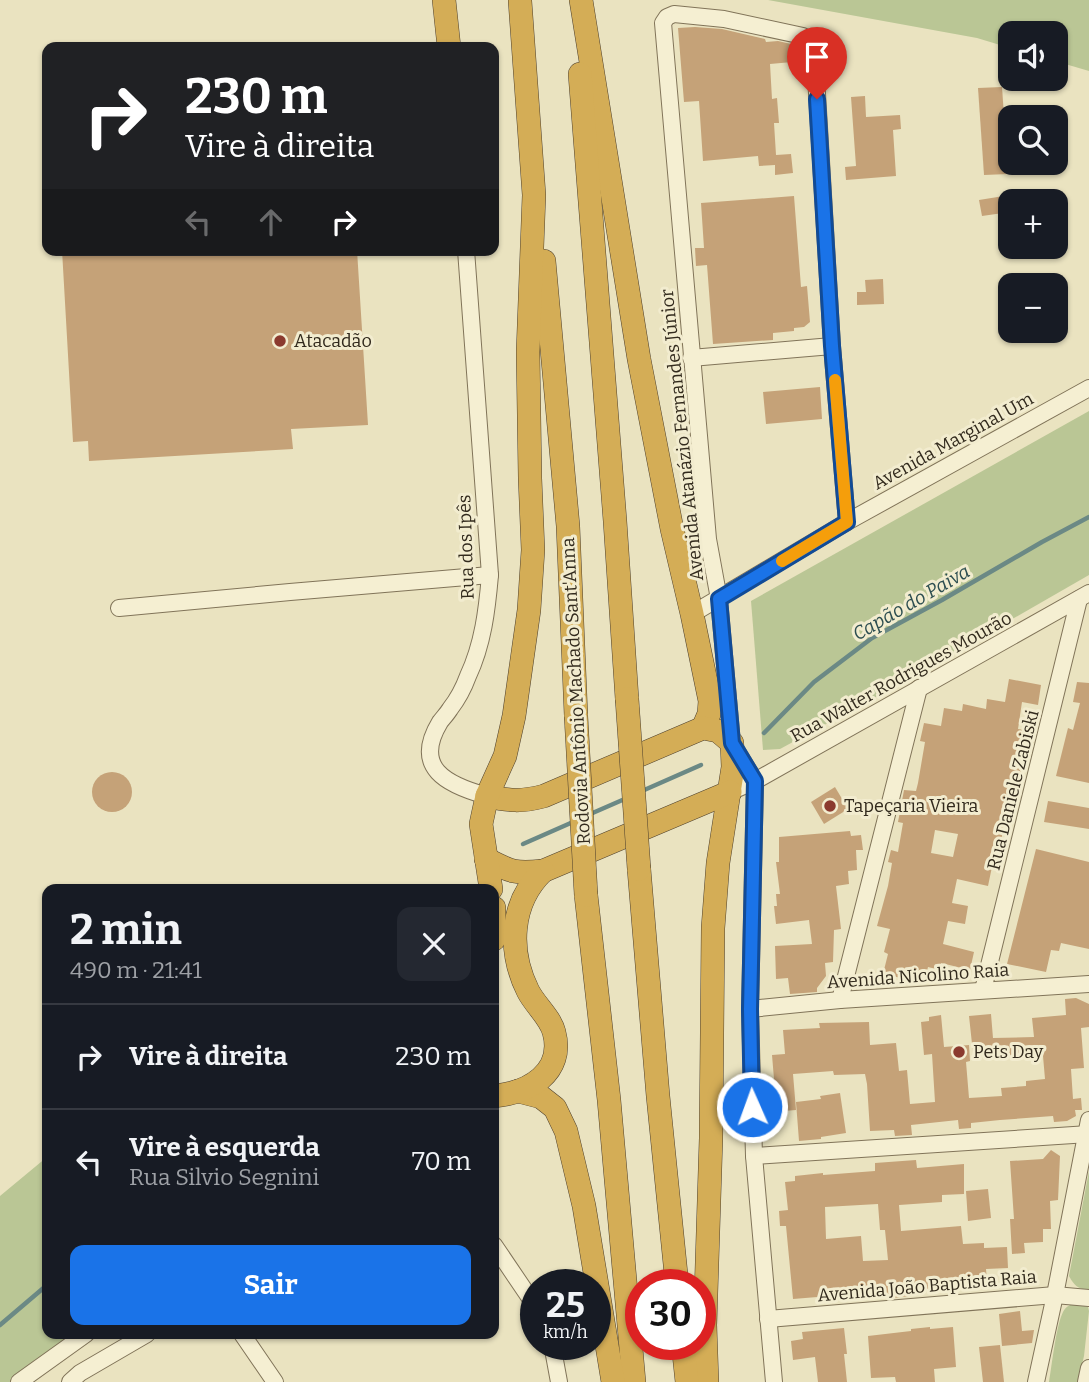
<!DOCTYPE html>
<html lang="pt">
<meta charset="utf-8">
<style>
:root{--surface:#171b24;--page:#242831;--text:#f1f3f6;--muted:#9ea1a6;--line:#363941;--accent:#1a73e8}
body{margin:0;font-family:Bitter,serif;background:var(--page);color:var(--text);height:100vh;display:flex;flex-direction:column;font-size:26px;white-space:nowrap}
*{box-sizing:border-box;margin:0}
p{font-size:23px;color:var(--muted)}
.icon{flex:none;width:38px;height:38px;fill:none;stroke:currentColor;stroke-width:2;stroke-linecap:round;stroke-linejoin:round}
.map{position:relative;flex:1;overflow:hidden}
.drawer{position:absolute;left:42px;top:884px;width:457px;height:455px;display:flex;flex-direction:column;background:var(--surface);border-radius:14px;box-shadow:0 2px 5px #0004}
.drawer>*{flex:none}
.top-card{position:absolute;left:42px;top:42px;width:457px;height:214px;border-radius:14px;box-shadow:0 2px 5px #0004;background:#202124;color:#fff;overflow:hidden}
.buttons{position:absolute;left:998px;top:21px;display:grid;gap:14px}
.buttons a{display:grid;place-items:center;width:70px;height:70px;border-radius:14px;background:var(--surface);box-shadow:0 2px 5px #0004;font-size:35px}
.speed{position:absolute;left:520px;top:1269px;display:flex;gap:14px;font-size:35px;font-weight:700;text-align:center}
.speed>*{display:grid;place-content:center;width:91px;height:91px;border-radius:50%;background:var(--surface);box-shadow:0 2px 5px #0004;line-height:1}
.speed small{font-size:18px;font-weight:400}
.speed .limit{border:10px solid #d22;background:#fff;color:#111}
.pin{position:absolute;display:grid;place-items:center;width:60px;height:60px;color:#fff;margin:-72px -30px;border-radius:50% 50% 50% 0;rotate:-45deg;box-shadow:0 0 7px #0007}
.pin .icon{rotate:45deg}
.me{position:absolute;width:77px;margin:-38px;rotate:358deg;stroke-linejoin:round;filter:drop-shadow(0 0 5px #0008)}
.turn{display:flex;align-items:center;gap:24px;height:147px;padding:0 28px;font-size:32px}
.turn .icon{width:91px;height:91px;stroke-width:2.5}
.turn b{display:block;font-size:49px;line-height:60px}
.lanes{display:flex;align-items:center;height:66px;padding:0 28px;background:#0003;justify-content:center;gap:35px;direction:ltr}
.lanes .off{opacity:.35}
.round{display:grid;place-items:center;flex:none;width:74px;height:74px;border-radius:14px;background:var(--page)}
.headline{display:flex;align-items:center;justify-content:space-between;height:119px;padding:0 28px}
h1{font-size:42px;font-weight:700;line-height:52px}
.cta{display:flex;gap:14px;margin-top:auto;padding:14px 28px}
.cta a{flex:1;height:80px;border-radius:14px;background:var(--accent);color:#fff;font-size:28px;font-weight:700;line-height:80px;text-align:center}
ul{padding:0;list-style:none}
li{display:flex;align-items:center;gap:21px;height:105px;padding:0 28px;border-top:2px solid var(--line)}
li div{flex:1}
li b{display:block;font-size:26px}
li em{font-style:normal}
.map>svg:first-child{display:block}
.green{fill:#bac695}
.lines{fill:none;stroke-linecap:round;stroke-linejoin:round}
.stream{stroke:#6b8985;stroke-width:4.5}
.building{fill:#c5a278;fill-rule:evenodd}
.minor-casing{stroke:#817459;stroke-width:18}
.highway-casing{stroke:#4f412e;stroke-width:24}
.minor{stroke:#f5efd2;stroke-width:16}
.highway{stroke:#d4ad56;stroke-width:23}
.highway-bridge-casing{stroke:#4f412e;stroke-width:24;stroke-linecap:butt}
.highway-bridge{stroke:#d4ad56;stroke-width:23}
.route-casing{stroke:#114b97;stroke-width:18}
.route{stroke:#1a73e8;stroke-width:12}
.slow{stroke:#f59e0b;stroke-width:12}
.poi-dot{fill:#8b3a2e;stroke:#f2eccf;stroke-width:2.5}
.labels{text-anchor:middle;stroke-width:6;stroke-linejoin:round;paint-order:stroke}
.poi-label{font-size:18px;fill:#322a1d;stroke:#f2eccf;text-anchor:start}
.street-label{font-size:18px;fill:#322a1d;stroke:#f2eccf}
.water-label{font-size:19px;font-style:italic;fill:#2d4e50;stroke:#f2eccf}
</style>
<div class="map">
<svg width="1089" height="1382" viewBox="0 0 1089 1382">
<rect width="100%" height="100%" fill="#eae3c0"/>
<g class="green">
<path d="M768 0H1089V71L1055 61V33H1010V48L977 38Z"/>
<path d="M1089 411V575L887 691 780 749 763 750 751 601Z"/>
<path d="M47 1157V1334H74L13 1382H0V1196Z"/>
<path d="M1089 1171V1290C1077 1289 1074 1285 1069 1276Z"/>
<path d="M1077 1303 1088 1307 1089 1311 1084 1356 1078 1382H1049C1052 1365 1056 1326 1063 1312 1066 1306 1071 1304 1077 1303Z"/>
</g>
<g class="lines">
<g class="stream">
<path d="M764 733 814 682 872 638 942 600 1042 542 1089 517"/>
<path d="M642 791 701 765"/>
<path d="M588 815 627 798"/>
<path d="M523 844 573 822"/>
<path d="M0 1325 47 1285"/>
</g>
</g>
<g class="building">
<path d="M695 27 722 29 765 39 766 42 778 41 791 44 792 62 770 64 772 99 777 98 779 123H774L776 155 791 154 793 173 775 175V165L759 166 758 156 703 161 699 101 684 102 678 28Z"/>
<path d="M1002 87 1008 174 984 175 978 88Z"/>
<path d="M865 96 866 117 900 115 901 129 893 130 896 176 846 180 845 167 856 166 851 97Z"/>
<path d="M1010 195V212L982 216 979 200Z"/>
<path d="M794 196 801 287 807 286 810 322 804 327 794 328V331L773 333V340L713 344 707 265 696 266 695 248H704L701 203Z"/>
<path d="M62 250H357L368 425 291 429 293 449 89 461 88 441 73 442Z"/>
<path d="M883 279 884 304 857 305V292H866L865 280Z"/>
<path d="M820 387 822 419 766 424 763 392Z"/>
<path d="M1009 679 1041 685 1038 705 1022 702 1018 729 1036 732 1031 750H1026L1020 780H1023L1013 823 1004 822 1001 842 995 863 993 862 988 886 957 879 952 903 968 906 965 924 948 921 943 944 974 952 970 970 941 963 940 970 928 967 924 983 883 974 888 954 884 952 890 929 877 926 888 886 892 863 888 862 891 850 898 852 903 823 898 822 904 790 916 791 918 783 925 742 920 741 924 723 941 726 944 708 962 711 963 704 986 709 987 699 1005 702ZM935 830 958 834 953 857 931 853Z"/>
<path d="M1077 682 1089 683V783L1056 776 1068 728 1073 730 1080 703 1073 702Z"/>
<circle cx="112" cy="792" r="20"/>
<path d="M835 787 848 809 824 824 811 802Z"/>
<path d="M1048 801 1089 808V829L1044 822Z"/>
<path d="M850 831 851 836 861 835 863 850H856L857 870 848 871 849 884 836 886 841 929 834 930 833 962 825 963 826 976 817 988V992L790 994 788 978 776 979 775 946 812 944 809 920 776 924 774 906H777L776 894H780L776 862H779V837Z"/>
<path d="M1036 849 1089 862V949L1061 943 1059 951 1051 950 1046 972 1007 964Z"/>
<path d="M1076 998 1089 1004V1027L1081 1028 1084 1068 1071 1069 1073 1099 1081 1098 1082 1110H1075L1076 1116 1067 1121 1054 1122 1053 1116 1000 1120 971 1123V1128L959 1129 958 1120 911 1125 912 1135 895 1136 894 1130 870 1131 867 1084 865 1074 834 1075 833 1071 793 1074 796 1110 772 1112 770 1079H774L772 1055 785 1054 783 1030 820 1028 819 1023 869 1022 870 1045 896 1043 899 1071 907 1070 910 1104 935 1102 932 1054 924 1055 921 1022 929 1021V1017L941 1015 944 1047 969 1045 970 1061 966 1062 969 1098 1002 1096 1001 1088 1026 1086V1081L1045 1079 1043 1056 995 1057V1051L973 1053 969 1016 991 1014 993 1038 1034 1037 1032 1018 1066 1015 1065 999Z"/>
<path d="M840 1093 846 1133 821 1137V1139L799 1141 796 1102 821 1099 820 1096Z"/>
<path d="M1051 1150 1060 1156 1058 1200 1050 1201 1051 1229H1043V1242L1024 1243 1025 1253 1012 1254 1010 1219H1014L1010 1161 1043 1159Z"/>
<path d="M916 1160 917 1168 964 1164V1194L942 1195V1202L899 1205 901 1231 961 1226 963 1244 984 1243V1248L1007 1247 1008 1268 986 1269 987 1282 916 1290 917 1295 893 1298V1297L866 1298V1293L793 1299 786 1226H780L779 1211 788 1210 785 1182 795 1181V1176L823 1173V1175L875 1171V1163ZM878 1204 880 1230H885L888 1260 863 1261 861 1236 826 1239 825 1207Z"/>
<path d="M988 1189 991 1218 968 1221 966 1191Z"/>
<path d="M1020 1311 1022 1331 1034 1330 1032 1343 1002 1346 999 1314Z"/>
<path d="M930 1327V1329L953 1327 956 1367 934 1369 935 1382H896L895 1377 871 1378 868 1336 911 1331V1329Z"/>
<path d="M844 1328 847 1354H844L847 1382H818L815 1357 793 1360 791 1341 803 1339 802 1332Z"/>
<path d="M1000 1345 1004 1382H983L979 1347Z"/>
</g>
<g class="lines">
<g class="minor-casing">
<g id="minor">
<path d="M466 250 490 575C487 610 483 644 468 676 464 687 457 700 450 709 447 714 443 718 440 722 412 768 447 785 487 796"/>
<path d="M691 358 832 346"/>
<path d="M119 608 290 592 490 575"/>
<path d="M692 614 847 522 1089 388"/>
<path d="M730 792 755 781 1089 593"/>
<path d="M983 990 1079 599"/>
<path d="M840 1000 919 688"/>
<path d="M750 1009 840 1000 1089 984"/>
<path d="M754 1156 1089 1134"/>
<path d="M494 1245 536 1307"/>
<path d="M768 1319 1055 1295 1089 1298"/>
<path d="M242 1334 275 1382"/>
<path d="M552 1344 559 1382"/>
<path d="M19 1382 86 1334"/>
<path d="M70 1382 80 1373 147 1334"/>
<path d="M774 1382 754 1156 750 1009 755 781 732 743 719 599 708 539 663 23 667 17 674 14 724 19 803 36 814 43 832 346 847 522"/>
<path d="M1036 1382 1055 1295 1089 1120"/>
<path d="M1086 1382 1089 1368"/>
</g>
</g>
<g class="highway-casing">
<g id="highway">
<path d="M444 0 449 47"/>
<path d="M581 0 639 359 672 529 692 614 710 701 709 714 703 728"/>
<path d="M580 74 615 521 627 699"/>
<path d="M544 261 568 526 576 716"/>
<path d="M487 796C510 801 521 802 544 796L703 728 718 731 732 743 733 767 718 863 713 928 711 1138 705 1325 707 1382"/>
<path d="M486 859C511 872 515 874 543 871L730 792"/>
<path d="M639 869 658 1096 677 1284"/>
<path d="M491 889 481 824 487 796 505 756 514 716 529 610 533 550 530 478 528 352 534 195 520 1"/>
<path d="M586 895 609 1100 634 1382"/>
<path d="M494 908V939"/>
<path d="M518 1091 541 1097 555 1108 566 1131 584 1206 613 1382"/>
<path d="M494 1096C528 1093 565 1073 554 1032 550 1017 535 1005 528 991 508 951 510 903 543 871"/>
<path d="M683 1344 687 1382"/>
</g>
</g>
<use href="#minor" class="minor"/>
<use href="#highway" class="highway"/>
<g class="highway-bridge-casing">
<g id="highway-bridge">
<path d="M627 699 639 869"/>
<path d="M576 716 586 895"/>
</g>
</g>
<use href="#highway-bridge" class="highway-bridge"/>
</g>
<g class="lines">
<g class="route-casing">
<path id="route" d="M752 1107 750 1009 755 781 732 743 719 599 847 522 832 346 817 99"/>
</g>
<use href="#route" class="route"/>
<path class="slow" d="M782 561 847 522 835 380"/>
</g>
<g class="poi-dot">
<circle cx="280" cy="341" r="7"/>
<circle cx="830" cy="806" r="7"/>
<circle cx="959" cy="1052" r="7"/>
</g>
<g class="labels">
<g class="poi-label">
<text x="294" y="347">Atacadão</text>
<text x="844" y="812">Tapeçaria Vieira</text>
<text x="973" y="1058">Pets Day</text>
</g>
<g class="street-label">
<text transform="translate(682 435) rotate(-96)" y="6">Avenida Atanázio Fernandes Júnior</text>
<text transform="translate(953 441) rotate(-29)" y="6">Avenida Marginal Um</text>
<text transform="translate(466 547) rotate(-92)" y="6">Rua dos Ipês</text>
<text transform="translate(901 677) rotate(-29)" y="6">Rua Walter Rodrigues Mourão</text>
<text transform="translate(576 691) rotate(-93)" y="6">Rodovia Antônio Machado Sant'Anna</text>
<text transform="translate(1013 790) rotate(-76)" y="6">Rua Daniele Zabiski</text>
<text transform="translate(918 976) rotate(-4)" y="6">Avenida Nicolino Raia</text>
<text transform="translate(927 1286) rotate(-5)" y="6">Avenida João Baptista Raia</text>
</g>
<g class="water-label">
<text transform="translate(911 602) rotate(-30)" y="7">Capão do Paiva</text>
</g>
</g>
</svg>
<div class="buttons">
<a><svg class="icon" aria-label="sound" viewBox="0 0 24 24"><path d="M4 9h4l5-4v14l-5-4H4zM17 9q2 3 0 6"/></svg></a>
<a><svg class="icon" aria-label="search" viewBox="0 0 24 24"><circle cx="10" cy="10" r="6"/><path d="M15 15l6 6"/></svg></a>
<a>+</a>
<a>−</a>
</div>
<div class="speed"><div>25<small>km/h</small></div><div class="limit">30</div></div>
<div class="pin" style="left:817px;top:99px;background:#d93025"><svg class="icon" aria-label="arrive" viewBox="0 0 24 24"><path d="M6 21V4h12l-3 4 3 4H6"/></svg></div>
<svg class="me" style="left:752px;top:1107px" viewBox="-20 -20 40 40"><circle r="17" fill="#1a73e8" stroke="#fff" stroke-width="3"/><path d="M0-11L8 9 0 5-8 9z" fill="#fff"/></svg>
<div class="top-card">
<div class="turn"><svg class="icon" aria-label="right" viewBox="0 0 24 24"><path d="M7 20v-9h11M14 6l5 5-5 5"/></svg><div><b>230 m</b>Vire à direita</div></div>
<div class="lanes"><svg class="icon off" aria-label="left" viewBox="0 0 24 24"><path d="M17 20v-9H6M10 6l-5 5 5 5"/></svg><svg class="icon off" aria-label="ahead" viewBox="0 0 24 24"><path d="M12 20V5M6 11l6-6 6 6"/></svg><svg class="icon" aria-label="right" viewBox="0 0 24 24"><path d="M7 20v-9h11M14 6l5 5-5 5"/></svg></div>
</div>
<section class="drawer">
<div class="headline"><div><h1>2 min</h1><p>490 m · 21:41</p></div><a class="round"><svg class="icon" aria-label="close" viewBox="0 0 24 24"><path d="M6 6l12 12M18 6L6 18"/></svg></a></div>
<ul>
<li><svg class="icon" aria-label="right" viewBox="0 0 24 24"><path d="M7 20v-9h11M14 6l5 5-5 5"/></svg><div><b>Vire à direita</b></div><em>230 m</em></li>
<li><svg class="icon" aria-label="left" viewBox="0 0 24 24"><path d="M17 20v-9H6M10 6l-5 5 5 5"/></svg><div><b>Vire à esquerda</b><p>Rua Silvio Segnini</p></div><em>70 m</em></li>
</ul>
<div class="cta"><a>Sair</a></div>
</section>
</div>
